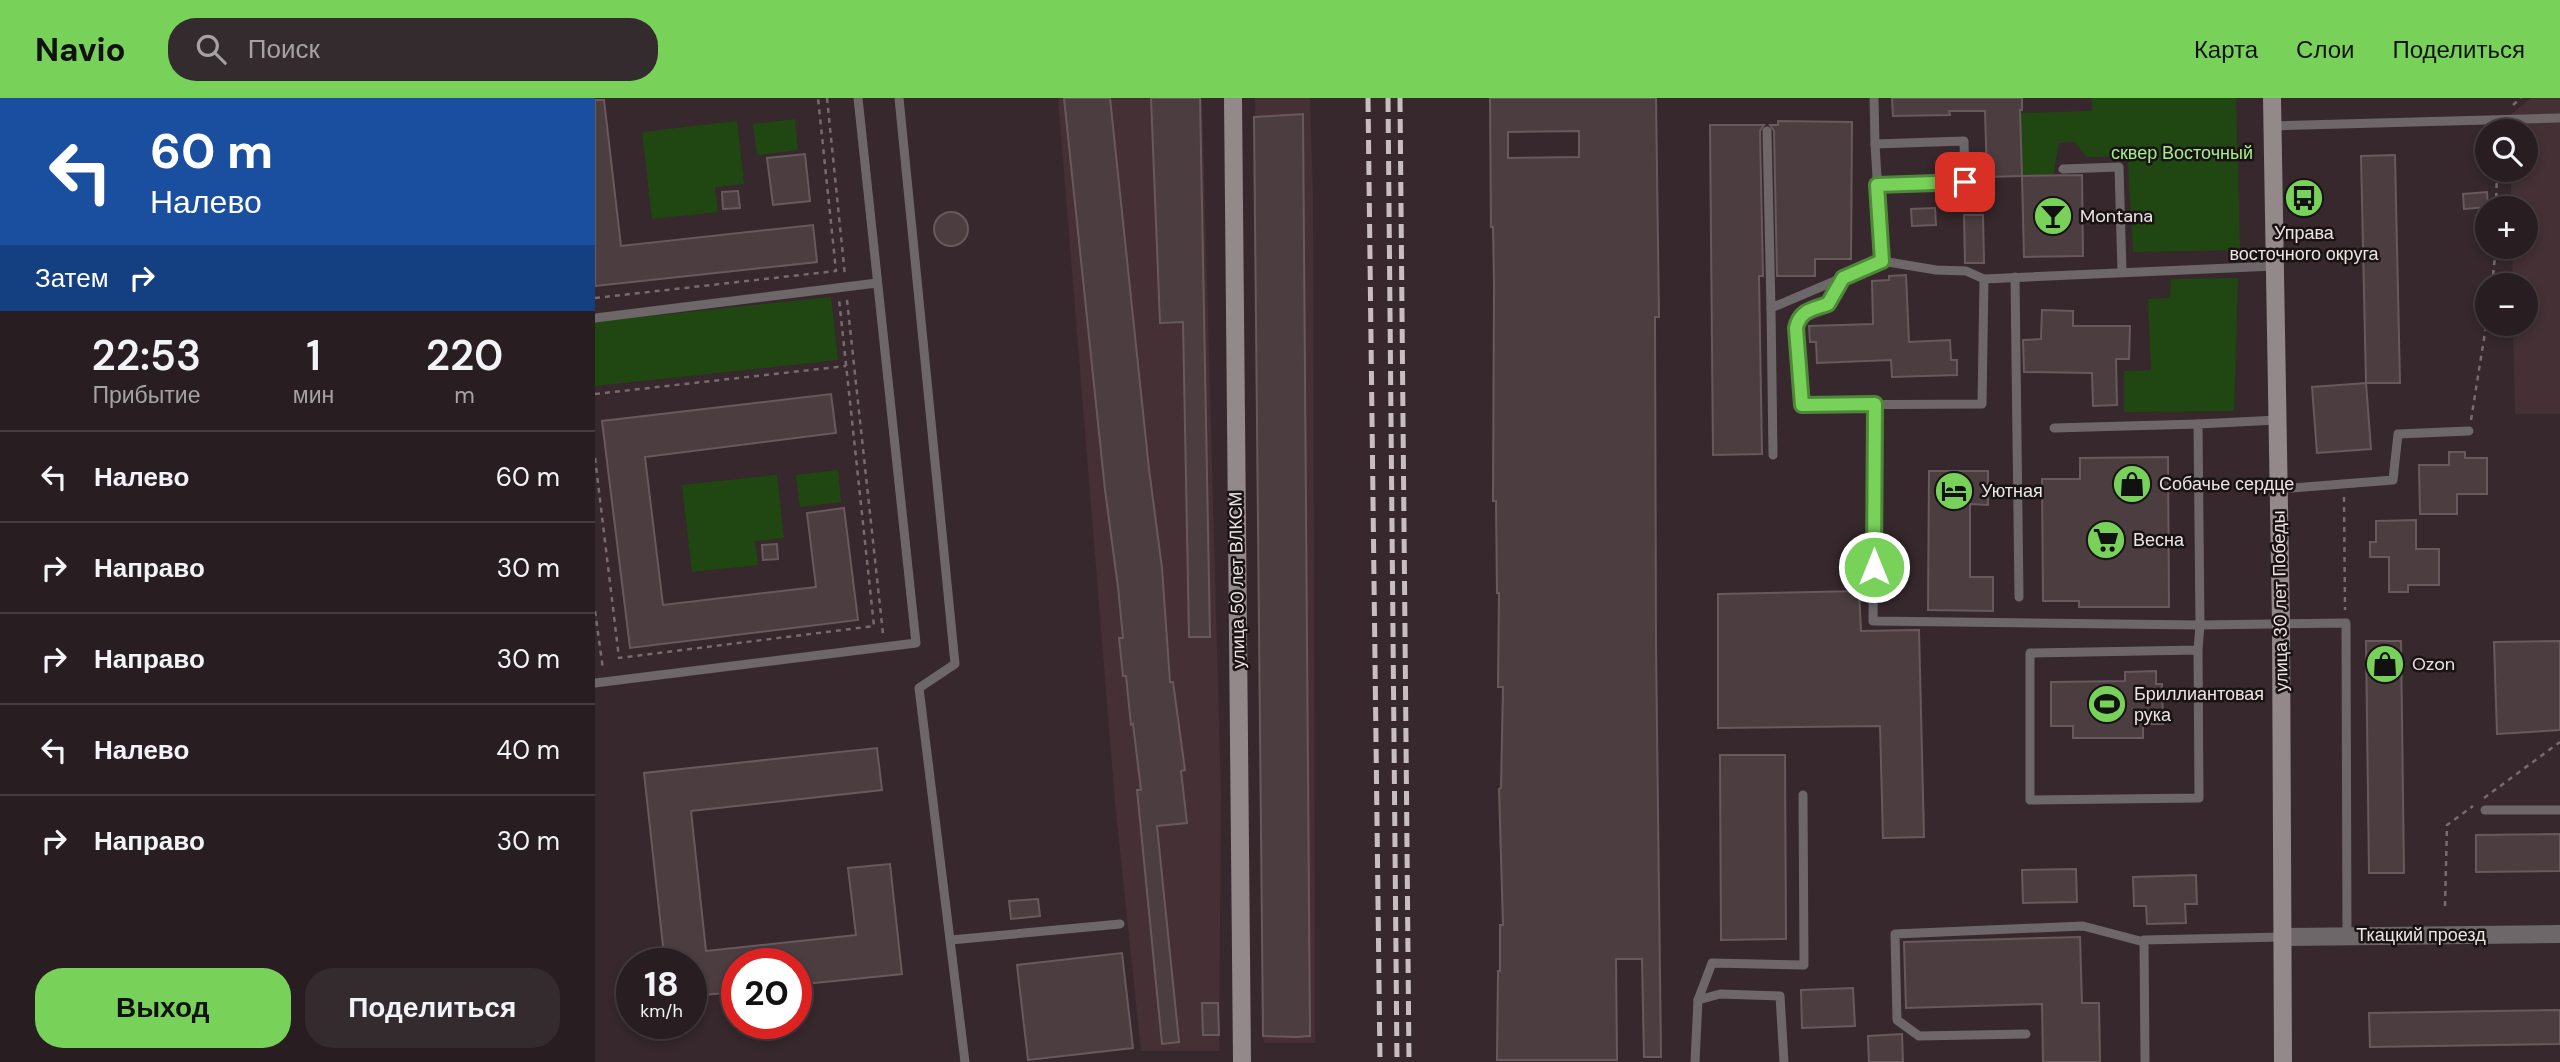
<!DOCTYPE html>
<html lang="ru">
<meta charset="utf-8">
<style>
:root{--surface:#281e21;--page:#342b2e;--text:#f1f3f6;--muted:#a5a2a5;--line:#443c3f;--accent:#78d158}
body{margin:0;font-family:"DM Sans",sans-serif;background:var(--page);color:var(--text);height:100vh;display:flex;flex-direction:column;font-size:26px;white-space:nowrap}
*{box-sizing:border-box;margin:0}
p{font-size:23px;color:var(--muted)}
.icon{flex:none;width:38px;height:38px;fill:none;stroke:currentColor;stroke-width:2;stroke-linecap:round;stroke-linejoin:round}
.map{position:relative;flex:1;overflow:hidden}
.side{display:flex;flex-direction:column;background:var(--surface);width:595px}
.side>*{flex:none}
.top-card{background:#1a4fa0;color:#fff;overflow:hidden}
.fabs{position:absolute;left:1880px;top:21px;display:grid;gap:14px}
.fabs a{display:grid;place-items:center;width:63px;height:63px;border-radius:50%;background:var(--surface);box-shadow:0 4px 10px #0003,0 0 0 2px var(--line);font-size:35px}
.speed{position:absolute;left:21px;top:850px;display:flex;gap:14px;font-size:35px;font-weight:700;text-align:center}
.speed>*{display:grid;place-content:center;width:91px;height:91px;border-radius:50%;background:var(--surface);box-shadow:0 4px 10px #0003,0 0 0 2px var(--line);line-height:1}
.speed small{font-size:18px;font-weight:400}
.speed .limit{border:10px solid #d22;background:#fff;color:#111}
.pin{position:absolute;display:grid;place-items:center;width:60px;height:60px;color:#fff;margin:-30px;border-radius:14px;box-shadow:0 4px 10px #0006}
.me{position:absolute;width:77px;margin:-38px;rotate:0deg;stroke-linejoin:round;filter:drop-shadow(0 0 5px #0008)}
.turn{display:flex;align-items:center;gap:24px;height:147px;padding:0 35px;font-size:32px}
.turn .icon{width:91px;height:91px;stroke-width:2.5}
.turn b{display:block;font-size:49px;line-height:60px}
.then{display:flex;align-items:center;height:66px;padding:0 35px;background:#0003;gap:14px;font-size:26px}
.eta{display:flex;justify-content:space-evenly;align-items:center;height:119px;text-align:center}
.eta b{font-size:42px;font-weight:600;line-height:49px}
.primary-button{display:flex;gap:14px;margin-top:auto;padding:14px 35px}
.primary-button a{flex:1;height:80px;border-radius:28px;background:var(--accent);color:#111;font-size:28px;font-weight:600;line-height:80px;text-align:center}
.primary-button a+a{background:var(--page);color:var(--text)}
ul{padding:0;list-style:none}
li{display:flex;align-items:center;gap:21px;height:91px;padding:0 35px;border-top:2px solid var(--line)}
li div{flex:1}
li b{display:block;font-size:26px}
li em{font-style:normal}
header{display:flex;align-items:center;gap:42px;box-sizing:border-box;height:98px;padding:0 35px;background:var(--accent);color:#111}
header strong{font-size:33px}
nav{display:flex;gap:38px;margin-inline-start:auto;font-size:24px}
.search{width:490px;height:63px;background:var(--page);display:flex;align-items:center;gap:18px;box-sizing:border-box;padding:0 24px;border-radius:28px;color:var(--muted);font-size:26px}
main{display:flex;flex:1;min-height:0}
.map>svg:first-child{display:block}
.built{fill:#443035}
.green{fill:#204711}
.building{fill:#4b3d40;stroke:#68595c;stroke-width:2;fill-rule:evenodd}
.lines{fill:none;stroke-linecap:round;stroke-linejoin:round}
.path{stroke:#776b6e;stroke-width:2.5;stroke-dasharray:5 5;stroke-linecap:butt}
.lane{stroke:#6e6769;stroke-width:9}
.street{stroke:#6e6769;stroke-width:18}
.secondary{stroke:#93888a;stroke-width:18}
.rail{stroke:#c8bec1;stroke-width:5;stroke-dasharray:14 7;stroke-linecap:butt}
.route-casing{stroke:#4e8839;stroke-width:18}
.route{stroke:#78d158;stroke-width:12}
.labels{text-anchor:middle;stroke-width:5;stroke-linejoin:round;paint-order:stroke}
.park-label{font-size:18px;fill:#a3ef8a;stroke:#191314}
.poi-label{font-size:18px;fill:#ede4e6;stroke:#191314;text-anchor:start}
.street-label{font-size:18px;fill:#ede4e6;stroke:#191314}
</style>
<header>
<strong>Navio</strong>
<div class="search"><svg class="icon" aria-label="search" viewBox="0 0 24 24"><circle cx="10" cy="10" r="6"/><path d="M15 15l6 6"/></svg>Поиск</div>
<nav><a>Карта</a><a>Слои</a><a>Поделиться</a></nav>
</header>
<main>
<section class="side">
<div class="top-card">
<div class="turn"><svg class="icon" aria-label="left" viewBox="0 0 24 24"><path d="M17 20v-9H6M10 6l-5 5 5 5"/></svg><div><b>60 m</b>Налево</div></div>
<div class="then">Затем<svg class="icon" aria-label="right" viewBox="0 0 24 24"><path d="M7 20v-9h11M14 6l5 5-5 5"/></svg></div>
</div>
<div class="eta">
<div><b>22:53</b><p>Прибытие</p></div>
<div><b>1</b><p>мин</p></div>
<div><b>220</b><p>m</p></div>
</div>
<ul>
<li><svg class="icon" aria-label="left" viewBox="0 0 24 24"><path d="M17 20v-9H6M10 6l-5 5 5 5"/></svg><div><b>Налево</b></div><em>60 m</em></li>
<li><svg class="icon" aria-label="right" viewBox="0 0 24 24"><path d="M7 20v-9h11M14 6l5 5-5 5"/></svg><div><b>Направо</b></div><em>30 m</em></li>
<li><svg class="icon" aria-label="right" viewBox="0 0 24 24"><path d="M7 20v-9h11M14 6l5 5-5 5"/></svg><div><b>Направо</b></div><em>30 m</em></li>
<li><svg class="icon" aria-label="left" viewBox="0 0 24 24"><path d="M17 20v-9H6M10 6l-5 5 5 5"/></svg><div><b>Налево</b></div><em>40 m</em></li>
<li><svg class="icon" aria-label="right" viewBox="0 0 24 24"><path d="M7 20v-9h11M14 6l5 5-5 5"/></svg><div><b>Направо</b></div><em>30 m</em></li>
</ul>
<div class="primary-button"><a>Выход</a><a>Поделиться</a></div>
</section>
<div class="map">
<svg width="1965" height="964" viewBox="0 0 1965 964">
<rect width="100%" height="100%" fill="#36282c"/>
<g class="built">
<path d="M463 0H607L626 697 624 953H546L520 704Z"/>
<path d="M660 0H715L718 95 720 945H669L668 938Z"/>
<path d="M1936 0H1965V316H1920L1918 226H1930V187H1918L1917 149H1930V110H1916V72H1930V33H1915V17Z"/>
</g>
<g class="green">
<path d="M1497 0H1641L1645 152 1538 154 1533 65 1528 58 1492 59 1480 44 1464 45 1458 78H1427L1425 15 1497 13Z"/>
<path d="M200 21 203 52 162 57 158 26Z"/>
<path d="M142 23 149 86 120 89 123 114 57 121 47 34Z"/>
<path d="M1643 180 1639 313 1529 314V273L1556 272 1553 201 1575 200 1576 181Z"/>
<path d="M236 199 243 262 0 288V224Z"/>
<path d="M243 372 246 404 205 409 201 377Z"/>
<path d="M182 377 189 440 160 443 163 467 97 474 87 387Z"/>
</g>
<g class="building">
<path d="M469 0H515L554 371 567 470 575 584H578L590 672 586 673 592 725 562 728 584 944 567 946 542 692H546L538 626 536 627 531 578H528L524 540H528L523 489 510 392Z"/>
<path d="M556 0H605L615 539H594L588 224 565 225Z"/>
<path d="M895 0H1061L1064 219H1060L1061 548 1066 959H1049L1047 861H1021L1022 962H902L903 873H905V827H908L904 691 906 690 908 589H903L904 495H902L901 403H898L899 186 898 129H896ZM984 33V59L913 60V34Z"/>
<path d="M1297 0H1427V12H1425L1427 78 1392 79 1390 13H1354L1355 17 1298 18Z"/>
<path d="M0 2H9L26 148 218 127 222 164 0 188Z"/>
<path d="M708 16 715 938 701 939 668 938 659 19Z"/>
<path d="M1183 23 1257 24 1256 161H1220V178H1182L1179 33 1175 27H1183Z"/>
<path d="M1115 27H1169L1165 33 1168 178H1164L1167 356 1118 357Z"/>
<path d="M210 56 215 103 178 107 172 60Z"/>
<path d="M1800 57 1805 285H1771L1766 58Z"/>
<path d="M1487 77 1488 158 1429 159 1427 78Z"/>
<path d="M143 93 145 110 128 111 127 94Z"/>
<path d="M1892 94 1893 109 1869 111 1868 96Z"/>
<path d="M1340 110 1341 127 1317 128 1316 111Z"/>
<circle cx="356" cy="131" r="17"/>
<path d="M1369 117H1388L1389 165H1370Z"/>
<path d="M1311 177 1314 244 1355 242 1356 262H1362V277L1297 279 1296 262 1222 265 1221 244H1215L1214 228 1278 226 1277 183 1294 182V178Z"/>
<path d="M1447 212 1478 213V228H1535L1534 261H1521L1522 307 1498 308 1497 275 1429 274 1428 242 1446 241Z"/>
<path d="M1771 285 1776 351 1722 355 1717 289Z"/>
<path d="M236 296 241 335 50 359 68 507 221 489 212 415 249 410 263 522 35 550 7 323Z"/>
<path d="M1854 354H1870V360H1892V396H1862V416H1825L1824 367H1854Z"/>
<path d="M1573 359 1574 509H1484V503H1448L1447 381H1485V360Z"/>
<path d="M1334 373H1393V407L1375 406V479H1398V513L1333 512Z"/>
<path d="M1821 422V451H1844V487H1813V494H1794V459H1775V444H1781V423Z"/>
<path d="M182 446 183 461 168 462 167 447Z"/>
<path d="M1264 493 1266 533 1324 532 1329 739 1288 740 1285 628 1123 630V496Z"/>
<path d="M1771 543H1806L1809 775H1774Z"/>
<path d="M1965 543V632L1902 636 1899 544Z"/>
<path d="M1561 573V586H1567L1568 626H1548V640H1478V628H1456V584L1530 583V574Z"/>
<path d="M282 650 287 692 96 713 111 853 261 837 253 770 295 766 307 876 201 887V866H142V894L96 898V866H70L49 675Z"/>
<path d="M1125 657H1190L1191 841 1126 842Z"/>
<path d="M1965 736V773L1881 774V737Z"/>
<path d="M1481 771 1482 804 1428 805 1427 772Z"/>
<path d="M1601 777 1602 806H1590L1591 825 1552 826 1551 808H1539L1538 779Z"/>
<path d="M443 801 445 818 416 821 414 803Z"/>
<path d="M1485 839 1487 905H1504L1505 964H1448L1447 906 1311 910 1309 844Z"/>
<path d="M527 855 538 950 433 962 422 867Z"/>
<path d="M1258 890 1260 928 1207 930 1206 892Z"/>
<path d="M607 905H623L624 937H608Z"/>
<path d="M1965 912V946L1775 949 1774 915Z"/>
<path d="M1307 936 1308 964H1274L1273 938Z"/>
</g>
<g class="lines">
<g class="path">
<path d="M232 0 250 178"/>
<path d="M1918 7 1926 0"/>
<path d="M1901 110 1902 72"/>
<path d="M1897 187 1901 149"/>
<path d="M0 200 241 173 223 0"/>
<path d="M252 202 288 536"/>
<path d="M0 296 251 268"/>
<path d="M1876 322 1892 222"/>
<path d="M0 360 24 560 279 528 244 201"/>
<path d="M1749 399 1750 512"/>
<path d="M0 513 8 571"/>
<path d="M1889 700 1965 644"/>
<path d="M1850 808 1852 727 1878 708"/>
</g>
<g class="lane">
<path d="M304 0 360 566 324 590 370 964"/>
<path d="M1279 0 1280 46 1369 43 1370 84 1282 87"/>
<path d="M1677 28 1965 20"/>
<path d="M1172 33 1176 210 1287 163"/>
<path d="M1280 46 1287 163 1341 172 1371 173 1389 181 1680 168"/>
<path d="M1468 71 1524 69 1527 174"/>
<path d="M1420 179 1424 499"/>
<path d="M1248 180 1233 206C1218 211 1205 212 1201 230L1207 307 1387 306 1389 181"/>
<path d="M1176 210 1178 357"/>
<path d="M0 220 282 185"/>
<path d="M1280 306 1278 523 1605 527 1603 552 1604 700 1435 702V555L1603 552"/>
<path d="M1682 322 1603 326 1605 527 1751 525 1752 837"/>
<path d="M1459 330 1603 326"/>
<path d="M1684 391 1798 382 1803 336 1874 333"/>
<path d="M0 585 321 545 263 0"/>
<path d="M1890 712H1965"/>
<path d="M356 842 525 826"/>
<path d="M1103 902 1125 896 1185 898 1189 964"/>
<path d="M1431 936 1324 938 1302 922 1300 836 1488 828 1549 844"/>
<path d="M1100 964 1103 902 1117 865 1209 867 1208 697"/>
<path d="M1550 964 1549 842 1687 839"/>
</g>
<path class="street" d="M1687 839 1965 836"/>
<g class="secondary">
<path d="M638 0 647 964"/>
<path d="M1677 0 1686 526 1688 964"/>
</g>
<g class="rail">
<path d="M773 0 785 964"/>
<path d="M793 0 802 964"/>
<path d="M805 0 814 964"/>
</g>
</g>
<g class="lines">
<g class="route-casing">
<path id="route" d="M1279 469 1280 306 1207 307 1201 230C1205 212 1218 211 1233 206L1248 180 1287 163 1282 87 1370 84"/>
</g>
<use href="#route" class="route"/>
</g>
<defs>
<g id="bus-disc" transform="scale(2.0125)"><circle r="9.5" fill="#78d158" stroke="#191314"/><path d="M-5-6H5V4H4V6H2V4H-2V6H-4V4H-5ZM-3.5-4V0h7V-4ZM-3.5 1.2v1.5H-2V1.2ZM2 1.2v1.5H3.5V1.2Z" fill="#111"/></g>
<g id="bar-disc" transform="scale(2.0125)"><circle r="9.5" fill="#78d158" stroke="#191314"/><path d="M-6-5H6L.8 .8V4.5H3.5V6h-7V4.5H-.8V.8Z" fill="#111"/></g>
<g id="shop-disc" transform="scale(2.0125)"><circle r="9.5" fill="#78d158" stroke="#191314"/><path d="M-5-2.5h2.3a2.7 3.5 0 0 1 5.4 0H5L5.5 6h-11ZM-1.5-2.5h3a1.5 2.3 0 0 0-3 0Z" fill="#111"/></g>
<g id="hotel-disc" transform="scale(2.0125)"><circle r="9.5" fill="#78d158" stroke="#191314"/><path d="M-6-4.5h1.5V1H6V5H4.5V3h-9V5H-6ZM-4 0a1.8 1.8 0 1 1 3.6 0ZM.5 0V-2.5h3Q6-2.5 6 0Z" fill="#111"/></g>
<g id="supermarket-disc" transform="scale(2.0125)"><circle r="9.5" fill="#78d158" stroke="#191314"/><path d="M-6-5.5h2.5l.6 2H6L4.5 2H-2.5L-4.4-4H-6ZM-1.5 3.2a1.3 1.3 0 1 0 .1 0ZM3 3.2a1.3 1.3 0 1 0 .1 0Z" fill="#111"/></g>
<g id="stadium-disc" transform="scale(2.0125)"><circle r="9.5" fill="#78d158" stroke="#191314"/><path d="M0-5a6.5 5 0 1 0 0 10a6.5 5 0 1 0 0-10ZM-3.5-1.8h7v3.6h-7Z" fill="#111"/></g>
</defs>
<g fill-rule="evenodd">
<use href="#bus-disc" x="1709" y="100"/>
<use href="#bar-disc" x="1458" y="118"/>
<use href="#shop-disc" x="1537" y="386"/>
<use href="#hotel-disc" x="1359" y="393"/>
<use href="#supermarket-disc" x="1511" y="442"/>
<use href="#shop-disc" x="1790" y="566"/>
<use href="#stadium-disc" x="1512" y="606"/>
</g>
<g class="labels">
<g class="park-label">
<text x="1587" y="61">сквер Восточный</text>
</g>
<g class="poi-label">
<text x="1485" y="124">Montana</text>
<text x="1709" y="141" text-anchor="middle">Управа<tspan x="1709" dy="21">восточного округа</tspan></text>
<text x="1564" y="392">Собачье сердце</text>
<text x="1386" y="399">Уютная</text>
<text x="1538" y="448">Весна</text>
<text x="1817" y="572">Ozon</text>
<text x="1539" y="602">Бриллиантовая<tspan x="1539" dy="21">рука</tspan></text>
</g>
<g class="street-label">
<text transform="translate(642 482) rotate(-91)" y="6">улица 50 лет ВЛКСМ</text>
<text transform="translate(1685 503) rotate(-91)" y="6">улица 30 лет Победы</text>
<text x="1826" y="843">Ткацкий проезд</text>
</g>
</g>
</svg>
<div class="fabs">
<a><svg class="icon" aria-label="search" viewBox="0 0 24 24"><circle cx="10" cy="10" r="6"/><path d="M15 15l6 6"/></svg></a>
<a>+</a>
<a>−</a>
</div>
<div class="speed"><div>18<small>km/h</small></div><div class="limit">20</div></div>
<div class="pin" style="left:1370px;top:84px;background:#d93025"><svg class="icon" aria-label="arrive" viewBox="0 0 24 24"><path d="M6 21V4h12l-3 4 3 4H6"/></svg></div>
<svg class="me" style="left:1279px;top:469px" viewBox="-20 -20 40 40"><circle r="17" fill="#78d158" stroke="#fff" stroke-width="3"/><path d="M0-11L8 9 0 5-8 9z" fill="#fff"/></svg>
</div>
</main>
